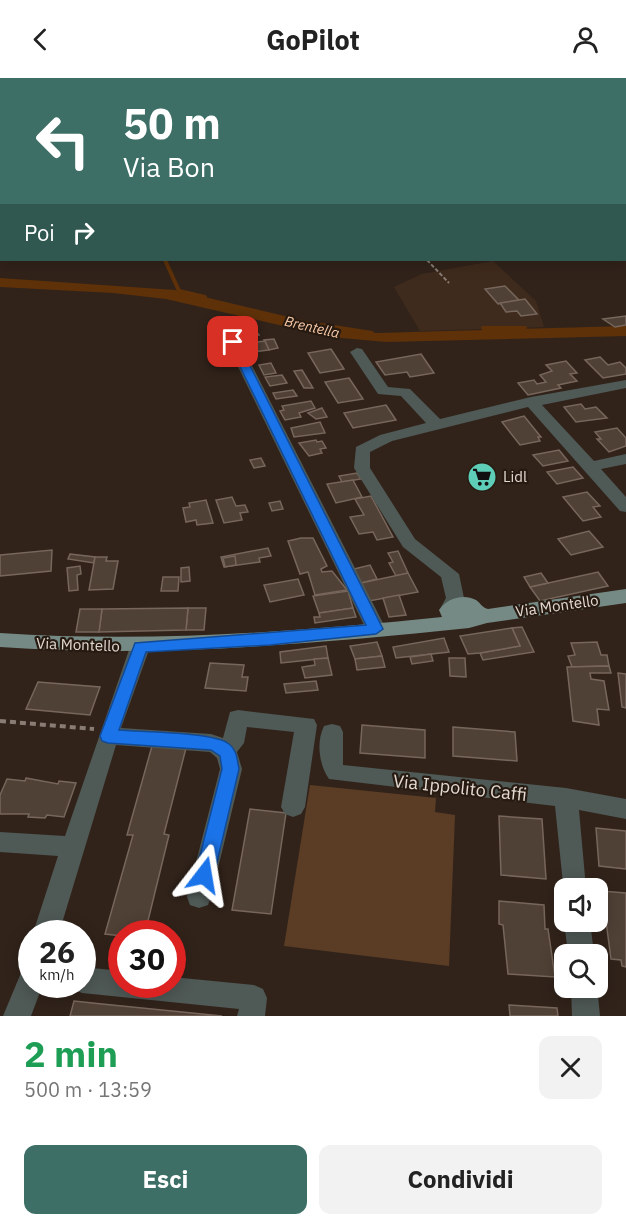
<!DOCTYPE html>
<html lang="it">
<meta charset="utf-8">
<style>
:root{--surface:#fff;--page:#f2f2f2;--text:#222;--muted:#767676;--accent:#3d6f66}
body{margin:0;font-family:"IBM Plex Sans",sans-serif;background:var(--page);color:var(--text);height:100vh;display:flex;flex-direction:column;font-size:22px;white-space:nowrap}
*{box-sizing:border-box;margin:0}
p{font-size:20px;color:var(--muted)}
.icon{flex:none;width:33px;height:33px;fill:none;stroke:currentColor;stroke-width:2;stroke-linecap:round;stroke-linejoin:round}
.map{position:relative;height:938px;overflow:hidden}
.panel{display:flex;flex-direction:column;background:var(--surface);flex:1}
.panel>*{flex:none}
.guide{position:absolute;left:0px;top:0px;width:627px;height:183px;box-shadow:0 3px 15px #0003;background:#3d6f66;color:#fff;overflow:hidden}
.buttons{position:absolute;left:554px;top:800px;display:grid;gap:12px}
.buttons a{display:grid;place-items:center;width:54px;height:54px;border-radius:12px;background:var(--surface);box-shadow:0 3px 15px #0003;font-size:30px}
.speed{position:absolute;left:18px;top:842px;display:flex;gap:12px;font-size:30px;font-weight:700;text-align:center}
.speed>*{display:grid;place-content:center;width:78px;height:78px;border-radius:50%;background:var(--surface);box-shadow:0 3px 15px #0003;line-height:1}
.speed small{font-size:15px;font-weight:400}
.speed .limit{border:9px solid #d22;background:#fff;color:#111}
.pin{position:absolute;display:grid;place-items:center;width:51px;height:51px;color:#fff;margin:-26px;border-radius:12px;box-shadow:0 3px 9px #0006}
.me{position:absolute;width:66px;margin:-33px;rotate:14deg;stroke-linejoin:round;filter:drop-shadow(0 0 4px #0008)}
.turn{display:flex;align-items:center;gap:21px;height:126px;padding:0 24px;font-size:27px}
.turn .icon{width:78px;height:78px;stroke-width:2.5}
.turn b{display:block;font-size:42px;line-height:51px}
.then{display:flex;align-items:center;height:57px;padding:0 24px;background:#0003;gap:12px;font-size:22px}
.round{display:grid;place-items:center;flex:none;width:63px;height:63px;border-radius:12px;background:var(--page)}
.overview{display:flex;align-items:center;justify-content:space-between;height:102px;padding:0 24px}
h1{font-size:36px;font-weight:700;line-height:45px;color:#1e9e55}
.button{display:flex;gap:12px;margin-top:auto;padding:12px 24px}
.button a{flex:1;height:69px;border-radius:12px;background:var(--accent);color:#fff;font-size:24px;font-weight:700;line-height:69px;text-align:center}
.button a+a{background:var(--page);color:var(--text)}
header{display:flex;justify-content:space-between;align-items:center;height:78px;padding:0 24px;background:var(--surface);font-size:27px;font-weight:700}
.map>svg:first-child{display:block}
.built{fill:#3f2b1d}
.green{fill:#5b3d26}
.water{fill:#5e3109}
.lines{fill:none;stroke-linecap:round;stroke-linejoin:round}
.stream{stroke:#5e3109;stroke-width:4}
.building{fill:#504136;stroke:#77665b;stroke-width:1.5}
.path-far1{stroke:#887c74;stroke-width:2;stroke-dasharray:4 2;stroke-linecap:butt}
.path{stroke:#887c74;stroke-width:4;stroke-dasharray:6 4;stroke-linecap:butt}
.minor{fill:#4f5956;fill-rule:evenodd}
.major{fill:#768a85;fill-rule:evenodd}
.route{fill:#1a73e8;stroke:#114b97;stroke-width:1.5}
.labels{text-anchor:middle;stroke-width:4.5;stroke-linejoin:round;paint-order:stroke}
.far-water-label{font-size:14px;font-style:italic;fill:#f6c9a9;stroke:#271a10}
.poi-label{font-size:15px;fill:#e2d9d2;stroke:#271a10;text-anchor:start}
.street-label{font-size:15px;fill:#e2d9d2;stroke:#271a10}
.near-street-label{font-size:18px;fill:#e2d9d2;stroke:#271a10}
</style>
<header><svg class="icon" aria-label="back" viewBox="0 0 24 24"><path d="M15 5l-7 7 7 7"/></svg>GoPilot<svg class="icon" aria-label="person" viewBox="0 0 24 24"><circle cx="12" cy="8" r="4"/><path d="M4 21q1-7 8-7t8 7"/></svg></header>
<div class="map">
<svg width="626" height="938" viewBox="0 0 626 938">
<rect width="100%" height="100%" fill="#31231a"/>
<path class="built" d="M493 183 536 223 544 249 420 253 394 209 422 196Z"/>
<path class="green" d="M310 707 436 720 435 734 455 737 449 888 284 868Z"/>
<path class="water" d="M0 200 175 212 344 252 377 255 626 248V258L386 264 331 259 166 221 113 215 0 209Z"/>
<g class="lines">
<g class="stream">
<path d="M165 182 179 213 205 219"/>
<path d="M321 247 372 255"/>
<path d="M483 250H525"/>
</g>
</g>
<g class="building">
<path d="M505 208 519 222 498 226 485 211Z"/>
<path d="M525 221 537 236 521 238 517 233 506 234 500 225Z"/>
<path d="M626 238V247L615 249 603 241Z"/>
<path d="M252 248 259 257 246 259 241 250Z"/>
<path d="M274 261 278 270 269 272 264 262Z"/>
<path d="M265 263 269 272 253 274 249 265Z"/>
<path d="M331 271 344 291 320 295 308 275Z"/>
<path d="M421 276 434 295 410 299 407 294 385 297 376 284Z"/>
<path d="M600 279 608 287 620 284 626 290V296L603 300 585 282Z"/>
<path d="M566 283 577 295 570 296 577 303 558 307 561 310 528 317 518 305 534 302 537 306 546 304 540 297 552 293 546 287Z"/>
<path d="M271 285 276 295 264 297 259 287Z"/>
<path d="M302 292 313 310H304L294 293Z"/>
<path d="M282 297 287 305 270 308 265 299Z"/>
<path d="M349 300 363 321 338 325 325 304Z"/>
<path d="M293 312 297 318 276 321 273 315Z"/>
<path d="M311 323 315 330 299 335 301 339 285 342 280 333 284 332 282 328Z"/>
<path d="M581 326 585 331 596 329 607 340 576 344 564 329Z"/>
<path d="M386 327 396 342 353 350 344 335Z"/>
<path d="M322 330 327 339 316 341 308 335Z"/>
<path d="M524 338 541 359H538L540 363 520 367 502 344Z"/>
<path d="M320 344 325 355 294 359 291 350Z"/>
<path d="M617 350 626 360V368L609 374 597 361H601L595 354Z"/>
<path d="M316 362 317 364 322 363 326 370 320 371 322 375 309 378 299 365Z"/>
<path d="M559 372 568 383 543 388 533 377Z"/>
<path d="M261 380 265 388 254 390 250 382Z"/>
<path d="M573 389 583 400 557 406 547 394Z"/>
<path d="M357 395 361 401 342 404 339 398Z"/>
<path d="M353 402 362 419 336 425 327 406Z"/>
<path d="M587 414 600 428 593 429 601 439 583 443 563 419Z"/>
<path d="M371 418 393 459 377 462 373 454 359 456 350 439 364 437 355 421Z"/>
<path d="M232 419 236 428 245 427 248 434 240 435 242 442 224 445 216 422Z"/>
<path d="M206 422 213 445 197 447 196 442 186 444 183 430 190 429 189 425Z"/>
<path d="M280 423 283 431 272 433 269 425Z"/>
<path d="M589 453 603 469 571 477 558 461Z"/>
<path d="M301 460H313L327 488 321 491 322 494 332 493 347 512 315 517 308 494 300 496 288 463Z"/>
<path d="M268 470 271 478 259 480 260 484 224 489 221 479Z"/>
<path d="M52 472 51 493 0 498V477Z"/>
<path d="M398 473 408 495 396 498 389 485 393 484 388 475Z"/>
<path d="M70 476 95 479 94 485 68 481Z"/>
<path d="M235 478 236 487 225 489 223 480Z"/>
<path d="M95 479H107L106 483H118L113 511 89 512Z"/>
<path d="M370 487 377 501 361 505 354 491Z"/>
<path d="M80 488 81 496 77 497 78 512 69 513 67 490Z"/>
<path d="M189 489 190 503 181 504V490Z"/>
<path d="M598 494 608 508 540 523 530 509Z"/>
<path d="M408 495 418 514 369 523 361 505Z"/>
<path d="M541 495 548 505 530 509 524 499Z"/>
<path d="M163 499H179L178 513H161Z"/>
<path d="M298 501 304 517 270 524 264 507Z"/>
<path d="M348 513 353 530 319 535 313 518Z"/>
<path d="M399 517 406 537 389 539 383 520Z"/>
<path d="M188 530H206L204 552H186Z"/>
<path d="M188 530 186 552 99 554 102 531Z"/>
<path d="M353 530 356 539 315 545 314 539H320L319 535Z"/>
<path d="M80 531H102L99 554H76Z"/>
<path d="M522 549 534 574 483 582 480 575 520 568 512 550Z"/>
<path d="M512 550 520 568 480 575 468 576 460 558Z"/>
<path d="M444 560 449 574 396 580 393 569Z"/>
<path d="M377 564 382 578 355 581 350 568Z"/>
<path d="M597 564 601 577H607L609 588 572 589 568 578 575 577 571 565Z"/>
<path d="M326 568 328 580 281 585 280 574Z"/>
<path d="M431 576 433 583 412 586 410 579Z"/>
<path d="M382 578 385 589 357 592 355 581Z"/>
<path d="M328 580 332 597 305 600 302 589 315 587 314 581Z"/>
<path d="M449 580H465L466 599 450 598Z"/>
<path d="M210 585 244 587 242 599H248L246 613 205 610Z"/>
<path d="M609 588 611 595H590L591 601 604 603 609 632 597 631 599 647 573 643 567 589Z"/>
<path d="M618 595 626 596V630L622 629Z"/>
<path d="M316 603 318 612 286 615 284 606Z"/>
<path d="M38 604 100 609 90 637 26 631Z"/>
<path d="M362 647 425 652V680L360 675Z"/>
<path d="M453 649 515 654 517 683 453 678Z"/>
<path d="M152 668 186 670 164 756 169 757 145 855H122V858L105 856 133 757H127Z"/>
<path d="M26 700 58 706 59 703 76 705 64 739 47 737 45 740 28 739 29 736H0V717L7 701 25 703Z"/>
<path d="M250 731 286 735 271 836 232 832Z"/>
<path d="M499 738 542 741 546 801 501 797Z"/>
<path d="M596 750 626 753V791L599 788Z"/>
<path d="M602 813 626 815V889L622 888 621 882 611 881Z"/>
<path d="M499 823 544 827 545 851H548L555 899 508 896 503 847 499 846Z"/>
<path d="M74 923 102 926 222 938H70Z"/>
<path d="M509 927 557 930 558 938H510Z"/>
</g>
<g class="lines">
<path class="path-far1" d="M427 182 449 205"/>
<path class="path" d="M0 643 94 651"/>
<g class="minor">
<path d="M239 0H250L238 2Z"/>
<path d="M393 0H402L403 2H394Z"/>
<path d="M446 0H455L456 2H447Z"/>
<path d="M621 0H626V4V2Z"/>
<path d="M2 50V57H0V51Z"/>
<path d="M233 260 240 264 386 551 383 556H369L366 551 226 264Z"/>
<path d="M357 270 362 271 388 309 410 311 440 341 531 319 626 302V310L542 327 594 383 626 376V386L601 391 626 419V434L620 433 528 329 392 363 370 374V390L415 461 459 496 464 520 458 534H444L441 529 446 520 441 499 403 469 354 390 356 369 380 357 426 345 401 318 378 316 350 274Z"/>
<path d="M140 562 147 564 150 569 121 650 211 656 223 660 230 634 238 632 314 641 317 647 305 729 301 736 293 739 285 736 281 729 294 654 247 649 244 665 237 674 242 691 211 819 208 827 199 830 190 827 187 819 220 691 217 680 210 674 116 667 59 855H33L58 778 0 774V754L65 758 130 569 133 564Z"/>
<path d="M332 646 340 648 343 654V687L566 710 626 721V741L579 732 586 810H564V815L555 728 329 701C319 687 316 664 324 648Z"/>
<path d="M564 843H590L594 876H568Z"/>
<path d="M32 887V906H43L31 938H3L23 890Z"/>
<path d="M82 889 122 893V906H172V899L254 907 263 911 267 920 265 938H237L239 931 82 915 73 911 71 906H82Z"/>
<path d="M571 909 597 908 600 938H572Z"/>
</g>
<path class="major" d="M626 511V525L487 545 469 550C312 566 157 580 0 569V555C148 565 294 554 442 539L439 532C446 521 463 515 476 522 481 525 481 529 488 531Z"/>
</g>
<path class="route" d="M233 260 238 264 383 551 376 556 270 567 146 574 119 652C140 654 216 654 229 666 237 672 237 681 239 691L214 797 211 803 204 806 198 803 195 797 222 691 220 678 211 672 108 665 102 663 100 658 135 565 366 547 228 264Z"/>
<defs>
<g id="supermarket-disc" transform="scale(1.5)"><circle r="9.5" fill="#5eceb8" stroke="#271a10"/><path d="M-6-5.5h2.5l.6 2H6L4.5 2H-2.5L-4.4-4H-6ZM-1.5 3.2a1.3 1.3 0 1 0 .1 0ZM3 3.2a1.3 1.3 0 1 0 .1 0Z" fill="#111"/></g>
</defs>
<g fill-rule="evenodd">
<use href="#supermarket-disc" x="482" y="399"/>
</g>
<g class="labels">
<g class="far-water-label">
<text transform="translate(312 249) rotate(13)" y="5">Brentella</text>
</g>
<g class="poi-label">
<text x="503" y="404">Lidl</text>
</g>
<g class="street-label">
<text transform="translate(557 528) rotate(-8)" y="5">Via Montello</text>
<text transform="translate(78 567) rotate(2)" y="5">Via Montello</text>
</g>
<g class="near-street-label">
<text transform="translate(460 710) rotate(6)" y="6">Via Ippolito Caffi</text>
</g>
</g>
</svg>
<div class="buttons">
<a><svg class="icon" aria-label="sound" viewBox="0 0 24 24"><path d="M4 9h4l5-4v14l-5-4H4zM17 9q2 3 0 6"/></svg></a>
<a><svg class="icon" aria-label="search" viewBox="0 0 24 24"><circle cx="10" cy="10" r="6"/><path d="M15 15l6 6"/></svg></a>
</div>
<div class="speed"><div>26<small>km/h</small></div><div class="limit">30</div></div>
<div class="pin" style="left:233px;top:264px;background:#d93025"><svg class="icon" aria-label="arrive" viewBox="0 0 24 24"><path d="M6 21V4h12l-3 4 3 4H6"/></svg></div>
<svg class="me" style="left:204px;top:797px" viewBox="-20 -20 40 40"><path d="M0-17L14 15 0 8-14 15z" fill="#1a73e8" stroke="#fff" stroke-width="4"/></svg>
<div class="guide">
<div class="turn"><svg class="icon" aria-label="left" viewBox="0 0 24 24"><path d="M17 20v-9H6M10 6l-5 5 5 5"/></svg><div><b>50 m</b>Via Bon</div></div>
<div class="then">Poi<svg class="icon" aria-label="right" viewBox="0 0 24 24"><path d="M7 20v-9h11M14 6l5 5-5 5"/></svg></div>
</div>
</div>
<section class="panel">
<div class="overview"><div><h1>2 min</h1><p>500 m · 13:59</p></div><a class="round"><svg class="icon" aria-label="close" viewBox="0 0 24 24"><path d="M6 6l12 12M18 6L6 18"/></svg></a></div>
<div class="button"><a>Esci</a><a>Condividi</a></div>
</section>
